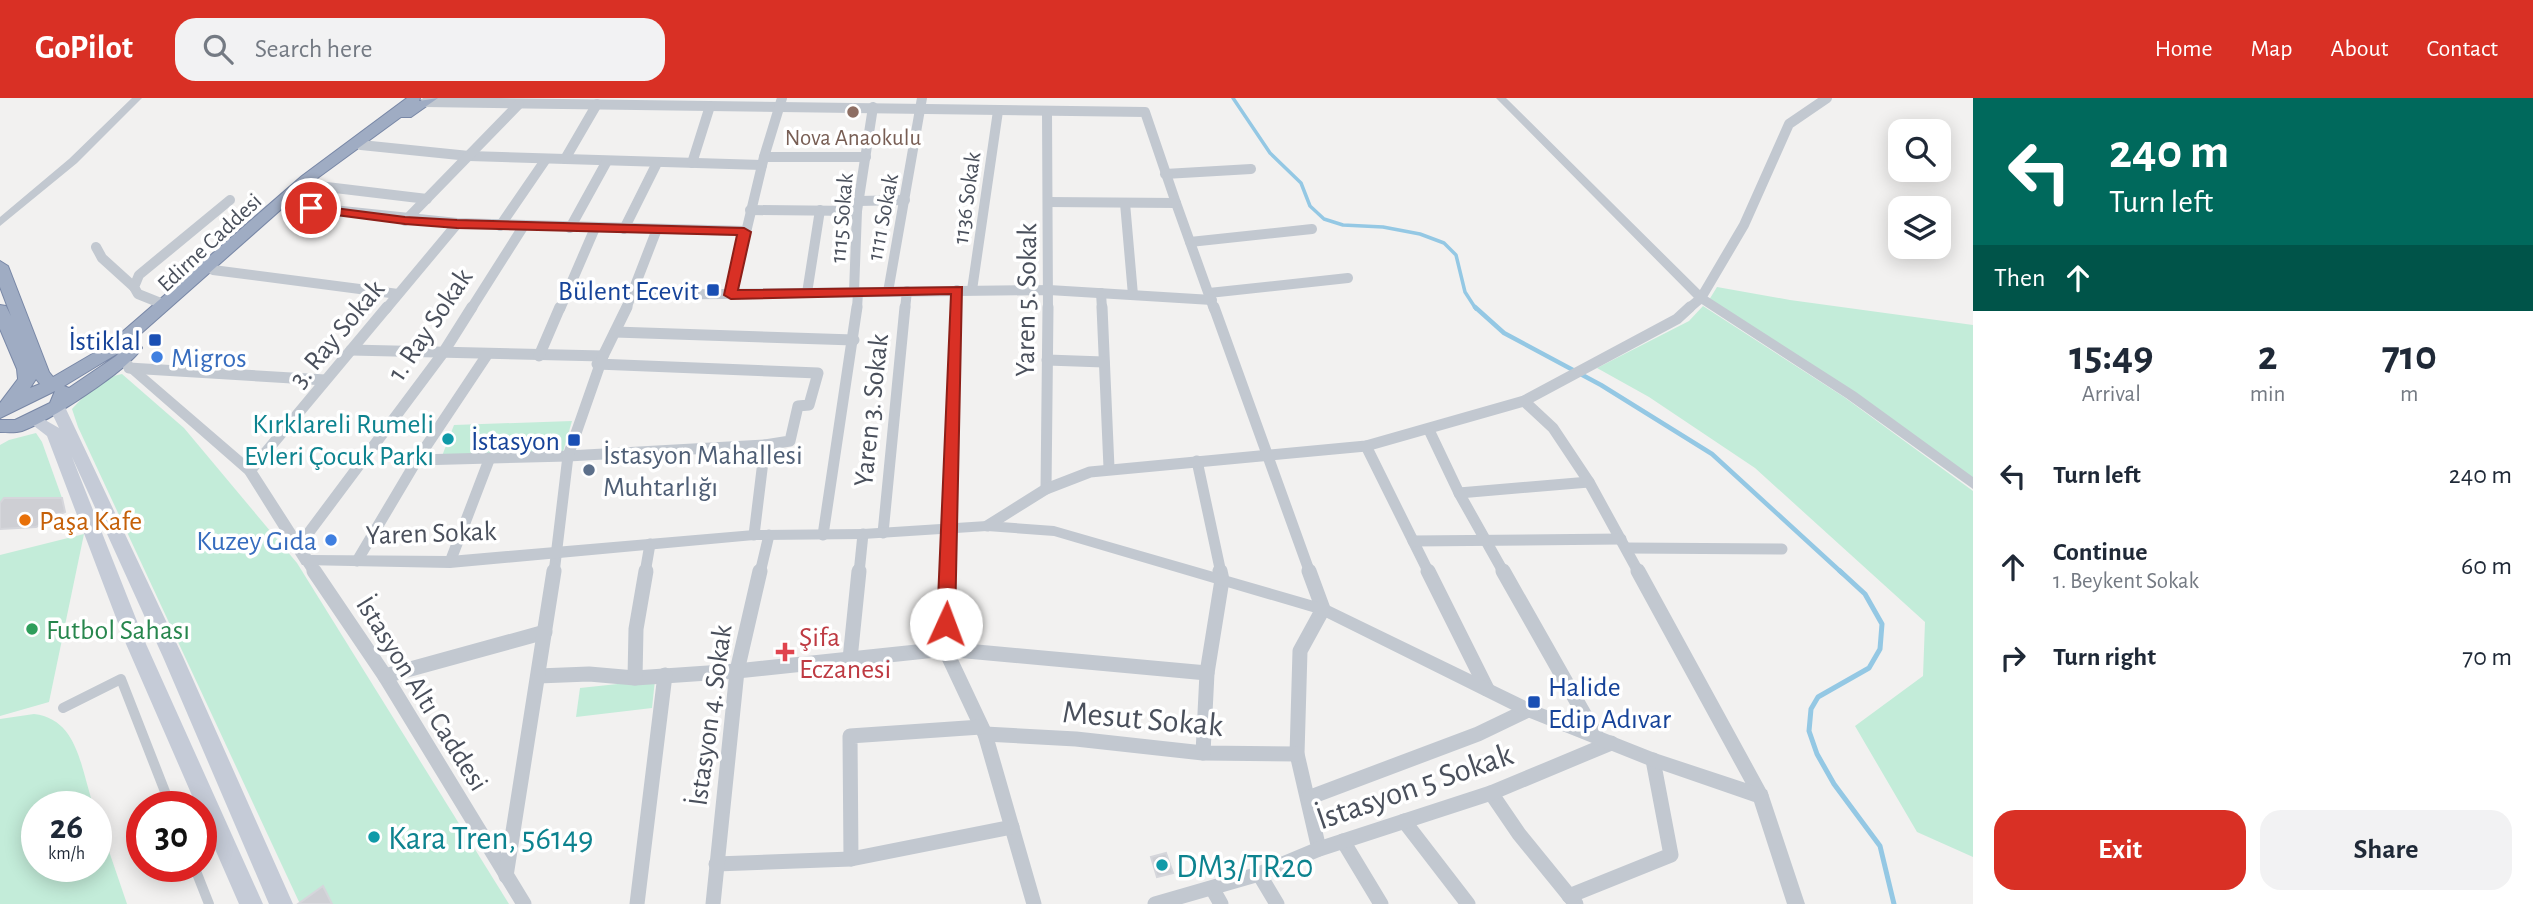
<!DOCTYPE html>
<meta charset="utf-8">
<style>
:root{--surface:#fff;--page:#f2f2f3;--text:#1f2937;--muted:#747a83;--accent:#d93025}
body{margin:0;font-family:"Alegreya Sans",sans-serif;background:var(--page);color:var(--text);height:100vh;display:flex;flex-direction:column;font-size:26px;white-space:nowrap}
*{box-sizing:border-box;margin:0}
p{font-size:23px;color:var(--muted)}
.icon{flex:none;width:38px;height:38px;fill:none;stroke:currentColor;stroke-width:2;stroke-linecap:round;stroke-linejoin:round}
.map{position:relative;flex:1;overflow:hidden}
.sheet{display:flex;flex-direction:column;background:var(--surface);width:560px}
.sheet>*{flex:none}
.hud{background:#00695c;color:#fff;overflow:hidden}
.controls{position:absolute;left:1888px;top:21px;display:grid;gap:14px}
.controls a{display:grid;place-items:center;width:63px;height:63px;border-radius:14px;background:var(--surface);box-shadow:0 4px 18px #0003;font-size:35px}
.speed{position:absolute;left:21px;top:693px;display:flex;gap:14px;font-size:35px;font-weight:700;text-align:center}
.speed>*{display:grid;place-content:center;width:91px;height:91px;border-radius:50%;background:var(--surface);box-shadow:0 4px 18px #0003;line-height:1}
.speed small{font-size:18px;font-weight:400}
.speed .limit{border:10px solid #d22;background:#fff;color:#111}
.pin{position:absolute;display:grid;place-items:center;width:60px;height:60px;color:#fff;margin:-30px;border:4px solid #fff;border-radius:50%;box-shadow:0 2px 7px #0007}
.me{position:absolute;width:77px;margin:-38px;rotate:2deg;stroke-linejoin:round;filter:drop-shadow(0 0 5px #0008)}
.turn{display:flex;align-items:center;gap:24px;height:147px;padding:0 21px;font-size:32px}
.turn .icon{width:91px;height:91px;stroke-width:2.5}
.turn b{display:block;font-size:49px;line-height:60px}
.then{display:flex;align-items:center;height:66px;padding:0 21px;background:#0003;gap:14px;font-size:26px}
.eta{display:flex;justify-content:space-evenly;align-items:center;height:119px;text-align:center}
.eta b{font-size:42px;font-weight:700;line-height:49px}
.primary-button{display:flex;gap:14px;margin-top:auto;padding:14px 21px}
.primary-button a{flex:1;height:80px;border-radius:21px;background:var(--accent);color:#fff;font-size:28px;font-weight:700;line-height:80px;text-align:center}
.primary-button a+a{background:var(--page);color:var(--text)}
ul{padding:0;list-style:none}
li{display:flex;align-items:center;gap:21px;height:91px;padding:0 21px}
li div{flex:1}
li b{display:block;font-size:26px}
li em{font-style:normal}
header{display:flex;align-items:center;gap:42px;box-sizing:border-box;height:98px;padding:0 35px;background:var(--accent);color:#fff}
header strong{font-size:33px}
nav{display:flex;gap:38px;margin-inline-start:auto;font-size:24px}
.search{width:490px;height:63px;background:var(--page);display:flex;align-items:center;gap:18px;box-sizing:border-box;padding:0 24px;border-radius:21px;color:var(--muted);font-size:26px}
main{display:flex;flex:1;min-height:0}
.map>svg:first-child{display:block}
.green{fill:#c3ecd9}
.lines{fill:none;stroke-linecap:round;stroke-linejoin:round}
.stream-far2{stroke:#94c8e4;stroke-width:3.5}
.stream-far1{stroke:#94c8e4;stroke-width:4.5}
.stream{stroke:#94c8e4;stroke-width:5}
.building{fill:#cecfd4;stroke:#d5d6db;stroke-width:2}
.trunk-casing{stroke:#7887a6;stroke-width:2}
.pedestrian{stroke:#c2c8d0;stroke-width:10}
.minor-far2{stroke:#c2c8d0;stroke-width:10}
.minor-far1{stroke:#c2c8d0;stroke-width:11}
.minor{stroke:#c2c8d0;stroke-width:15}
.tertiary{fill:#c2c8d0;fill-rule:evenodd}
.secondary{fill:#c5cbd7;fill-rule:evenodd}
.trunk{fill:#9facc3;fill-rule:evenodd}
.route{fill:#d93025;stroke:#8d1f18;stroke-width:2}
.education-dot{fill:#8d6e63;stroke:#fff;stroke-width:2.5}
.transit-dot{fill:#1a4fb4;stroke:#fff;stroke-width:2.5}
.shop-dot{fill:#3f7fe0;stroke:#fff;stroke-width:2.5}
.culture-dot{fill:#0f9aa8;stroke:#fff;stroke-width:2.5}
.service-dot{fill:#5c6f8a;stroke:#fff;stroke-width:2.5}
.food-dot{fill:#e8710a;stroke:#fff;stroke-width:2.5}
.leisure-dot{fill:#2e9e5b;stroke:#fff;stroke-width:2.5}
.health-dot{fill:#e0444e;stroke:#fff;stroke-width:2.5}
.labels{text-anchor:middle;stroke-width:7;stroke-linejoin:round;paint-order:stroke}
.far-education-label{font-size:23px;fill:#785e54;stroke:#fff}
.far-street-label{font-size:23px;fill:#4a505c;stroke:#fff}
.transit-label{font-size:28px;fill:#164399;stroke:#fff;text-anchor:end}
.street-label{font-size:28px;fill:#4a505c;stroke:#fff}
.shop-label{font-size:28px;fill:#366cbe;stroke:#fff;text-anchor:start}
.culture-label{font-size:28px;fill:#0d838f;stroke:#fff;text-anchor:end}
.service-label{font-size:28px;fill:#4e5e75;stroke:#fff;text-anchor:start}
.food-label{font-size:28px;fill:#c56008;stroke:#fff;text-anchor:start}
.leisure-label{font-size:28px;fill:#27864d;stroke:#fff;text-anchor:start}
.health-label{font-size:28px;fill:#be3a42;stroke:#fff;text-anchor:start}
.near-street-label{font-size:33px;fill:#4a505c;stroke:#fff}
.near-culture-label{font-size:33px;fill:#0d838f;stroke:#fff;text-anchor:start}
</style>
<header>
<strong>GoPilot</strong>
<div class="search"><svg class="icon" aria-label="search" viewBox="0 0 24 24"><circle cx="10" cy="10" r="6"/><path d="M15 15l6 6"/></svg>Search here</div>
<nav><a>Home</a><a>Map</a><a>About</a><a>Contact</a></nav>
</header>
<main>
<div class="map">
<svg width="1973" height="806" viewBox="0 0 1973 806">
<rect width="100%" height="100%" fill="#f2f1f0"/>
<g class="green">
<path d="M1717 189 1790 202 1973 227V381L1709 202Z"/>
<path d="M1703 208 1844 299 1973 393V759L1917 734 1855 628 1923 578 1925 524 1755 370 1649 299 1597 270 1689 223Z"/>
<path d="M122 276 184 330 297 465 509 806H300L78 329 72 311C85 297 103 279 122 276Z"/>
<path d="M572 323 563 354 442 358 454 327Z"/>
<path d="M36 335 42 344 62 400H5L0 405V347L9 342Z"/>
<path d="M84 436 49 604 0 618V457Z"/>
<path d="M655 582 652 610 576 619 580 590Z"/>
<path d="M34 616C79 621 81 673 94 709H37V768H96V715L127 806H0V621Z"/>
</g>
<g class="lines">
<path class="stream-far2" d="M1233 0 1270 55 1301 85 1310 108 1324 121 1343 127 1383 129 1420 136 1444 145 1456 157 1465 194 1476 211"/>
<path class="stream-far1" d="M1475 209 1504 235 1601 287 1712 356 1842 475"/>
<path class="stream" d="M1840 473 1865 496 1882 526 1880 551 1869 570 1818 599 1811 611 1809 633 1817 656 1834 686 1880 748 1894 806"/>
</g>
<g class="building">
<path d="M4 400H62L65 414 36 429 0 431V405Z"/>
<path d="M1166 755 1173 775 1157 779 1151 759Z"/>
<path d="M323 788 332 806H298Z"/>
</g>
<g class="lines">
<g class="trunk-casing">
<path id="trunk" d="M407 0H420L419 3 438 0 411 19H401L312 84 129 246H140L142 250C127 273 48 324 22 333 15 335 7 334 0 334V322H15L50 305 55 293 0 320V305L18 281 17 271 0 231V207L6 208 11 218 0 189V163L8 168 49 274 53 279 106 248 302 78ZM120 254 116 258 69 290 64 288ZM36 281 40 286 30 290Z"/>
</g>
<g class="pedestrian">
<path d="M63 610 121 581 171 709"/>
<path d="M194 768 209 806"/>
</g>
<g class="minor-far2">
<path d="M426 4 1145 14 1176 105 1049 104"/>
<path d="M1047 14 1048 211"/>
<path d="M361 47 469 58 762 67"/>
<path d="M764 59H866"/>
<path d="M565 61 597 6"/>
<path d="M692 65 710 8"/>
<path d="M1165 76 1251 71"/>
<path d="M310 87 427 101"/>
<path d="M859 103 905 102"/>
<path d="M1125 105 1133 197"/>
<path d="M1176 105 1214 211"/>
<path d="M285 107 457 125 745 133"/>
<path d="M750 112 857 113"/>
<path d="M405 123 519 6"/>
<path d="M500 128 546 61"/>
<path d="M570 130 607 63"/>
<path d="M624 131 657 65"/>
<path d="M1190 144 1312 131"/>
<path d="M96 149 102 160 134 189"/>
<path d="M213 172 398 196"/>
<path d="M972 192 998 13"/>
<path d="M854 194 857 113 873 9"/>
<path d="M888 194 922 0"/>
<path d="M807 195 820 112"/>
<path d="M1101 195 1102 211"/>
<path d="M1209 195 1348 180"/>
<path d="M633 197 1049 192 1212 202"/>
<path d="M731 197 764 59 782 0"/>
<path d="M163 206 138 196 134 189 139 177 230 102"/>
<path d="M386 211 457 126"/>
<path d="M471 211 523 129"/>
<path d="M560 211 595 130"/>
<path d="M626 211 657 131"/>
<path d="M857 211 858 194"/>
<path d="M905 211 907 193"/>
<path d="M956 211 957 192"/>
<path d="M1688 211 1701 200 1744 127 1789 26 1827 0"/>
</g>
<g class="minor-far1">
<path d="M1102 209 1109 370"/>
<path d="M1214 209 1310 475"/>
<path d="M615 234 854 242"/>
<path d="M351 252 603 258"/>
<path d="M539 258 560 209"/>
<path d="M1047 262 1104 264"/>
<path d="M597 266 818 275 809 307 798 308 790 343 765 347"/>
<path d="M129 270 325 282"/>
<path d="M1524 303 1553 330 1589 384 1639 475"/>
<path d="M1429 332 1459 395 1504 475"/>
<path d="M1366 348 1429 475"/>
<path d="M417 362 568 358 765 347 754 437"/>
<path d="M1197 363 1221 475"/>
<path d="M250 373 387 209"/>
<path d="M1046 391 1048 209"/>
<path d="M1459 395 1589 384"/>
<path d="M987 428 1046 391 1090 374 1366 348 1524 303 1677 221 1690 209"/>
<path d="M883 435 905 209"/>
<path d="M823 437 857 209"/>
<path d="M1413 443 1621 441"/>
<path d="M298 449 443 255 472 209"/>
<path d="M1626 450 1782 451"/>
<path d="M307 463 315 475"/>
<path d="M357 463 417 362 487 257"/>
<path d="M450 464 489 362"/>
<path d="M554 475 568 358 603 258 627 209"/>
<path d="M645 475 650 446"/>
<path d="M760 475 769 437"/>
<path d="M859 475 863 436"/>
<path d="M948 475 956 209"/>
</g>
<g class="minor">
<path d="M314 473 385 578 524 806"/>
<path d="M948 473 945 551 985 636 1034 806"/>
<path d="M1309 473 1323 511 1300 553 1297 656 1319 751"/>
<path d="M1428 473 1487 591"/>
<path d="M1503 473 1597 639"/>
<path d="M1638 473 1761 698"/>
<path d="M850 561 859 473"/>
<path d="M385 578 545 534"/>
<path d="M538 578 589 576 635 580 737 573 945 551 1207 575"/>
<path d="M635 580 636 531 646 473"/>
<path d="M985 636 1076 641 1203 655 1297 656"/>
<path d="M1203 655 1207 575 1222 482 1220 473"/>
<path d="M1491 695 1519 736 1576 806"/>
<path d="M1308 700 1478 636 1528 612"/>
<path d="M1404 723 1468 806"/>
<path d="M1343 743 1381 806"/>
<path d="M851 761 850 638 981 629"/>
<path d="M716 766 851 761 1012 729"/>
<path d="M1259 776 1277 806"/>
<path d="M506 778 554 473"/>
<path d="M1212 790 1221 806"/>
<path d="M1569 798 1671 757 1653 662"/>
<path d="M637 806 665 577"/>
<path d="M713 806 737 573 760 473"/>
<path d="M1155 806 1259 776 1319 751 1491 695 1611 645"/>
</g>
<g class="tertiary">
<path d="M132 0H142L77 65 0 128V119L69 61Z"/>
<path d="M1496 0H1506L1705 197 1856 294 1973 379V391L1846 300 1697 203Z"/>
<path d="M122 258 126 259 255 370 311 457 450 458 754 432 863 431 987 423 1054 428 1328 507 1534 607 1655 655 1767 692 1805 806H1787L1754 704 1647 667 1522 617 1319 516 1054 438 987 433 863 441 754 442 450 470 302 467 245 376 118 265 116 262 118 259Z"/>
</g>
<path class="secondary" d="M57 303 65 309 183 559 293 806H269L163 559 72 359 146 546 263 806H239L201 719V709H197L126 546 47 338 25 321 33 315 59 330 49 309Z"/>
<use href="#trunk" class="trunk"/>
</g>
<path class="route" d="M311 107 405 119 457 122 744 130 751 134 738 192 962 189 955 526 952 531 946 534 940 531 937 526 951 196 731 201 724 197 737 137 457 130 405 126 306 113V108Z"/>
<circle class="education-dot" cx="853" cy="14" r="7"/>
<g class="transit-dot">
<rect x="706" y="185" width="14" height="14" rx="3.5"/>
<rect x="148" y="235" width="14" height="14" rx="3.5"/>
<rect x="567" y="335" width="14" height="14" rx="3.5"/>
<rect x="1527" y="597" width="14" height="14" rx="3.5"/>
</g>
<g class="shop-dot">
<circle cx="157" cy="259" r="7"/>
<circle cx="331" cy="442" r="7"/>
</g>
<g class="culture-dot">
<circle cx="448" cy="341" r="7"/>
<circle cx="374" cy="739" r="7"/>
<circle cx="1162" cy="767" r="7"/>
</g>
<circle class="service-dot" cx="589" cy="372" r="7"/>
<circle class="food-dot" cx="25" cy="422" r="7"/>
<circle class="leisure-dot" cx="32" cy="531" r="7"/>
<path class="health-dot" d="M781.5 543.5h7v7h7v7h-7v7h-7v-7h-7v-7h7z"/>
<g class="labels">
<g class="far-education-label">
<text x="853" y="47">Nova Anaokulu</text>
</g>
<g class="far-street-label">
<text transform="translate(966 100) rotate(-82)" y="8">1136 Sokak</text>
<text transform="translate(882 119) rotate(-79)" y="8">1111 Sokak</text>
<text transform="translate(841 120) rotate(-85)" y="8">1115 Sokak</text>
<text transform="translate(209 144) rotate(-43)" y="8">Edirne Caddesi</text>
</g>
<g class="transit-label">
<text x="699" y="202">Bülent Ecevit</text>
<text x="141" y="252">İstiklal</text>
<text x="560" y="352">İstasyon</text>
<text x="1548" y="598" text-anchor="start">Halide<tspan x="1548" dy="32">Edip Adıvar</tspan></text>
</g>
<g class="street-label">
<text transform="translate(1025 202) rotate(-89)" y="10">Yaren 5. Sokak</text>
<text transform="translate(429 226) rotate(-56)" y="10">1. Ray Sokak</text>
<text transform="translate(336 235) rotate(-50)" y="10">3. Ray Sokak</text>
<text transform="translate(870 312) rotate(-84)" y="10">Yaren 3. Sokak</text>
<text transform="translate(431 434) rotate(-2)" y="10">Yaren Sokak</text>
<text transform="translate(423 595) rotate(58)" y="10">İstasyon Altı Caddesi</text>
<text transform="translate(709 617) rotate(-82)" y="10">İstasyon 4. Sokak</text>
</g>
<g class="shop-label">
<text x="171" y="269">Migros</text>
<text x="317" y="452" text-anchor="end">Kuzey Gıda</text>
</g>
<g class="culture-label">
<text x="434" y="335">Kırklareli Rumeli<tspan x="434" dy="32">Evleri Çocuk Parkı</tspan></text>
</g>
<g class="service-label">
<text x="603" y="366">İstasyon Mahallesi<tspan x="603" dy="32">Muhtarlığı</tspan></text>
</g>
<g class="food-label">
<text x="39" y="432">Paşa Kafe</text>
</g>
<g class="leisure-label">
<text x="46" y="541">Futbol Sahası</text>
</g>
<g class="health-label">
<text x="799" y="548">Şifa<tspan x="799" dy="32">Eczanesi</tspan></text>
</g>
<g class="near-street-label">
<text transform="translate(1143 619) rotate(5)" y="12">Mesut Sokak</text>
<text transform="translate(1414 687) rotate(-19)" y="12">İstasyon 5 Sokak</text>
</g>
<g class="near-culture-label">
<text x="388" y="751">Kara Tren, 56149</text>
<text x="1176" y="779">DM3/TR20</text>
</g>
</g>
</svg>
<div class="controls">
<a><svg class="icon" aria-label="search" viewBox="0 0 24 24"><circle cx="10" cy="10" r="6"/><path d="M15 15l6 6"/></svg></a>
<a><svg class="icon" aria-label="layers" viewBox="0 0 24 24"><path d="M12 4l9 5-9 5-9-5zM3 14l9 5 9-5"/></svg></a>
</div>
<div class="speed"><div>26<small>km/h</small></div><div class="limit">30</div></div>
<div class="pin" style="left:311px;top:110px;background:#d93025"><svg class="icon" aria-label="arrive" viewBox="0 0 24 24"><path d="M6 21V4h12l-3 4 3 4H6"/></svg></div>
<svg class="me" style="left:946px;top:526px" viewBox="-20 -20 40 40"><circle r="19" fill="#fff"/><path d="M0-13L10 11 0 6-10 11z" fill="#d93025"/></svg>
</div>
<section class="sheet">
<div class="hud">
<div class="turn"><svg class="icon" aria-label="left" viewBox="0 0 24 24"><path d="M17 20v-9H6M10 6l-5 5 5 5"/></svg><div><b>240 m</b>Turn left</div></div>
<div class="then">Then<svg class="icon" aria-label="ahead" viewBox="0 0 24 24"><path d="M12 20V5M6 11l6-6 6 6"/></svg></div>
</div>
<div class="eta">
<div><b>15:49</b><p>Arrival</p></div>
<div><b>2</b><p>min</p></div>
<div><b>710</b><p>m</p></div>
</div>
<ul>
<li><svg class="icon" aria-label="left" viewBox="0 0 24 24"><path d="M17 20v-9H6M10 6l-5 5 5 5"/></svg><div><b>Turn left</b></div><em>240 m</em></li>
<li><svg class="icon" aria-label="ahead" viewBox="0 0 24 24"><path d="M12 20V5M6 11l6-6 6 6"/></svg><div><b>Continue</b><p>1. Beykent Sokak</p></div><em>60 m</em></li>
<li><svg class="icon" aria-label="right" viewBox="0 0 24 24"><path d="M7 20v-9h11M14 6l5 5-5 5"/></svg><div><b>Turn right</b></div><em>70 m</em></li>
</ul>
<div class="primary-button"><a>Exit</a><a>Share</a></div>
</section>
</main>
